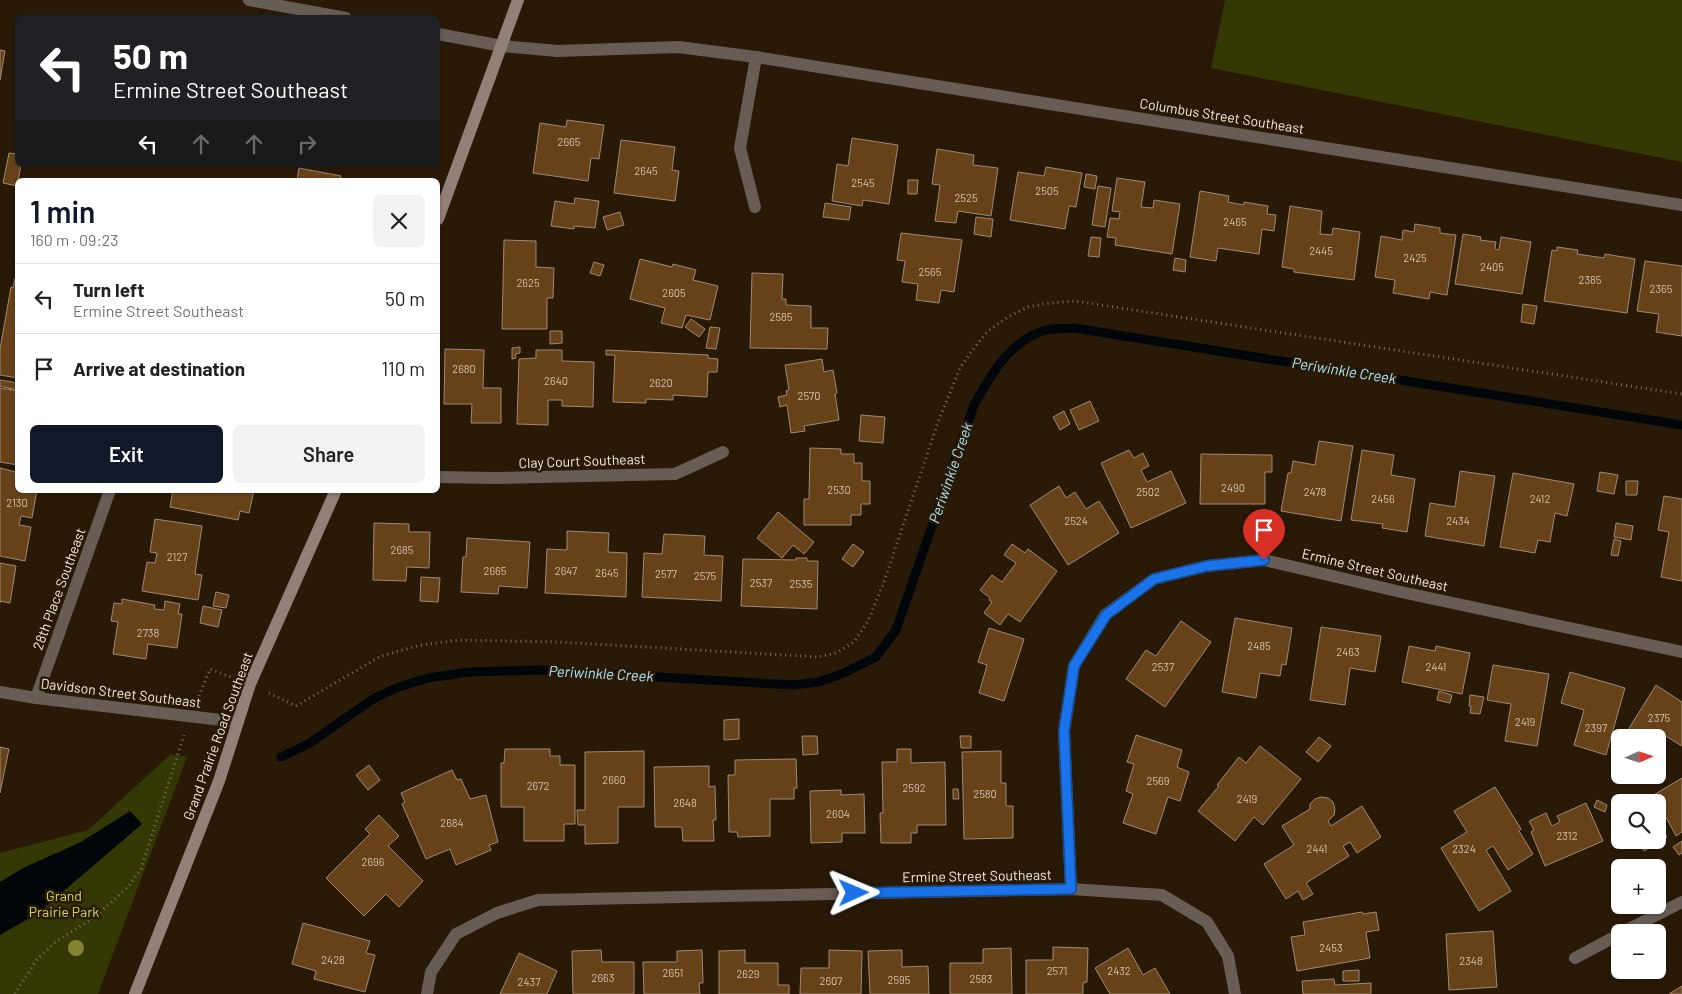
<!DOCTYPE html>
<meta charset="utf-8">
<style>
:root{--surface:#fff;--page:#f2f2f2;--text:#202124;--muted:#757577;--line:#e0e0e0;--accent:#111827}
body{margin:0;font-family:Barlow,sans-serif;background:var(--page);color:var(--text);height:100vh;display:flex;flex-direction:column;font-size:19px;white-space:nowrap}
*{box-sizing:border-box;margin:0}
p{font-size:16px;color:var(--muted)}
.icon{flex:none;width:28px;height:28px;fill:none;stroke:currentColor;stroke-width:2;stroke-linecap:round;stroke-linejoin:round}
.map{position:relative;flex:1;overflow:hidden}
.side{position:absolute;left:15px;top:178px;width:425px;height:315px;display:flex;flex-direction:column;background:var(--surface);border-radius:8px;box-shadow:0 1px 4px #0004}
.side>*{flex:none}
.banner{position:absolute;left:15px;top:15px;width:425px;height:152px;border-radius:8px;box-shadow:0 1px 4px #0004;background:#202124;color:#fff;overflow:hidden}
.needle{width:32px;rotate:87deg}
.controls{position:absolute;left:1611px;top:729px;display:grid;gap:10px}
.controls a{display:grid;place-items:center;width:55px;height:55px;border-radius:8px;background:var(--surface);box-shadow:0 1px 4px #0004;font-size:25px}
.pin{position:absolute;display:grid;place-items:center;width:42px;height:42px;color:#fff;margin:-51px -21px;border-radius:50% 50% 50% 0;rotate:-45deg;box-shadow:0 0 5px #0007}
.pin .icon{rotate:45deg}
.me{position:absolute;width:55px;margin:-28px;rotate:89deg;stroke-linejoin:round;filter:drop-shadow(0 0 4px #0008)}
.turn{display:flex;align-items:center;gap:18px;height:105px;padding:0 15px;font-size:22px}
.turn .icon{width:65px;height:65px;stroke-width:2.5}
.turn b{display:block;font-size:35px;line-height:42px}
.lanes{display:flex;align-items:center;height:48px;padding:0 15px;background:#0003;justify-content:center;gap:25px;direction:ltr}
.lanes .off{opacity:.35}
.round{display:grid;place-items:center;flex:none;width:52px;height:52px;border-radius:8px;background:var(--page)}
.overview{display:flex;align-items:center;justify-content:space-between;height:85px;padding:0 15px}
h1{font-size:30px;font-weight:600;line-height:38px;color:var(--accent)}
.cta{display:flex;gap:10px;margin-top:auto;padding:10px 15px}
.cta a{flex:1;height:58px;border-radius:8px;background:var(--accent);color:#fff;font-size:20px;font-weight:600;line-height:58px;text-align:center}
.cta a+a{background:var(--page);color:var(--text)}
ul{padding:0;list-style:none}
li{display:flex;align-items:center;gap:15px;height:70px;padding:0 15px;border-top:1px solid var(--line)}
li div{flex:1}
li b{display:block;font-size:19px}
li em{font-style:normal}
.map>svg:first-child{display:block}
.green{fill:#343804}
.water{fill:#00060a}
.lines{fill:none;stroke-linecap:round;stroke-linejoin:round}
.stream{stroke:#00060a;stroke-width:9}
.building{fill:#674219;stroke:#9f8a76}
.path{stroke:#7e7061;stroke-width:3;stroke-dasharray:1 4;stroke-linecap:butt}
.minor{stroke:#675d55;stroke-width:12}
.tertiary{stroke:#675d55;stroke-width:12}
.secondary{stroke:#918176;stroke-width:12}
.tree{fill:#848331}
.route-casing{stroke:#114b97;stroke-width:12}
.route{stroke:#1a73e8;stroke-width:9}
.labels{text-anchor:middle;stroke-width:5;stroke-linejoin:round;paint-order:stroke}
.number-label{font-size:11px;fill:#d2c0ae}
.street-label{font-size:14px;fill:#f5eadf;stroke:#291907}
.park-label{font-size:14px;fill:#cfda53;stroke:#291907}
.water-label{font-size:15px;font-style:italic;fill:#aae3f4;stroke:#291907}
</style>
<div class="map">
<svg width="1682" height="994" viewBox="0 0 1682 994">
<rect width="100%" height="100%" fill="#291907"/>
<g class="green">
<path d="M1225 0H1682V162L1211 68Z"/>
<path d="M171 754 187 757 98 994H0V853L88 830Z"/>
</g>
<path class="water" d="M130 811 142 824 38 913 0 935V882L23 868 81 842Z"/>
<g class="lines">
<path class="stream" d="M281 757 310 743 373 699 396 688 428 678 469 672 540 670 792 685 819 682 844 673 876 657 896 630 974 405C991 375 1010 340 1046 330 1054 328 1065 329 1074 328L1682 425"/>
</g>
<g class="building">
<path d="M0 50 5 51 0 80Z"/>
<path d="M567 120 604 125 599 159 591 158 588 181 533 173 540 123 566 127Z"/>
<path d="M852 138 898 145 889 204 863 200 862 206 832 201 837 164 848 166Z"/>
<path d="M621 140 675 147 672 170 679 171 675 201 614 193Z"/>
<path d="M937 149 974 155 973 165 998 168 991 216 958 211 956 223 935 221 940 185 932 184Z"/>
<path d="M9 153 18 154V165H21L17 186 3 183Z"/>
<path d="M1046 167 1082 173 1076 207 1069 206 1065 229 1010 220 1018 172 1044 176Z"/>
<path d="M299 168 341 176 340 180H297Z"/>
<path d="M1086 174 1097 176 1095 189 1084 187Z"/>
<path d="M1117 178 1145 182 1141 207 1153 208 1154 200 1180 204 1172 254 1115 245 1116 238 1107 237 1110 218 1119 219 1120 212 1112 211Z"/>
<path d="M908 180H918L917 194H908Z"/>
<path d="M1098 186 1111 188 1105 227 1092 225Z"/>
<path d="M1200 191 1229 196 1228 202 1244 205V202L1268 206 1267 214 1276 215 1274 231 1262 229 1259 254 1218 248 1216 261 1190 257Z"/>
<path d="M575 198 599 201 595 228 574 226V229L551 226 555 201 574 204Z"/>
<path d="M825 203 851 207 849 220 823 217Z"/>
<path d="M1290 206 1322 211 1320 234 1332 235 1333 228 1360 232 1354 280 1294 272V269L1282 267Z"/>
<path d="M620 212 624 225 607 230 603 217Z"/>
<path d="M976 217 993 219 991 237 974 234Z"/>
<path d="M1415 224 1440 228V233L1456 235 1447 295 1430 292 1429 299 1393 293 1395 280 1375 277 1381 236 1402 240 1403 230 1414 232Z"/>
<path d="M901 233 962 240 954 292 941 290 939 303 916 300 918 284 902 282 905 261 897 260Z"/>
<path d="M1463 234 1481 237 1480 240 1496 242 1495 249 1499 250 1501 237 1531 242 1522 294 1455 284Z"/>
<path d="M1091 237 1101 238 1099 257 1088 256Z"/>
<path d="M504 240 536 241V267L554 268 553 298H547V329H502Z"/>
<path d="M1557 247 1578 250 1577 254 1604 258 1605 254 1635 259 1627 313 1544 301 1552 250 1557 251Z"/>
<path d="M1175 258 1186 260 1185 272 1173 270Z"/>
<path d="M640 259 672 267 673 264 696 270 693 280 718 286 710 320 686 315 682 328 661 323 665 308 630 299Z"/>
<path d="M1645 261 1682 266V336L1656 332 1659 314 1637 311Z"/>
<path d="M594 262 604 265 600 276 590 273Z"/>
<path d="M752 273 783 274 782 299H786V305L811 306V328H828L827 349 750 348Z"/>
<path d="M15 278 18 279V378L0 375V349L11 287 13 288Z"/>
<path d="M1523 304 1537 306 1534 324 1521 322Z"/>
<path d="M691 319 705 329 699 337 685 327Z"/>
<path d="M710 327 720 328 716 349 706 348Z"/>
<path d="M550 331H562V343L550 344Z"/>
<path d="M520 347V353L515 354 516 358 512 359V348Z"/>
<path d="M445 349 484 350 483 388H501V423H471L472 404H444Z"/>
<path d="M536 350H562V361L594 362 593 407 562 406V400H548V425L517 424 519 359 536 358Z"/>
<path d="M606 350 708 355V358L718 359 717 372H708L707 397 673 395V400L646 399V403L613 402 615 355H606Z"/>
<path d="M822 359 824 372 833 370 837 393 835 394 839 420 804 426 805 431 791 433 787 405 780 407 778 397 787 395 786 391 789 390 785 365Z"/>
<path d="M0 380 18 383 17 390 0 386Z"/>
<path d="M0 388 18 391V465L0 462Z"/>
<path d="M1090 401 1099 421 1079 430 1070 410Z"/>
<path d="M1064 411 1070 424 1060 430 1053 417Z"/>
<path d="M861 415 885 417 883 443 859 441Z"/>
<path d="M1319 441 1353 446 1341 521 1281 511 1288 473H1291L1293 461 1315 465Z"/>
<path d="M810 448 841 449V454H854V463H862V481H870V504H861V515H851V525H804V499H809Z"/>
<path d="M1129 450 1134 458 1143 453 1149 466 1141 470 1147 482 1171 471 1186 503 1131 528 1101 463Z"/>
<path d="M1362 450 1394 455 1391 475 1415 479 1407 532 1382 528 1383 524 1351 520Z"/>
<path d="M1201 454 1272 455V472H1265V504H1200Z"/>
<path d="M0 468 16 472 15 479H18V490H37L32 518 21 516 19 525 31 527 25 561 0 556Z"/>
<path d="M1460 471 1495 476 1484 546 1425 536 1430 503 1455 507Z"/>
<path d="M1600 472 1618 475 1614 494 1597 491Z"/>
<path d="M1513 473 1574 484 1567 516 1555 513 1550 542 1538 540 1535 553 1500 547Z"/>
<path d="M1626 481H1638L1637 495H1626Z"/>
<path d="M1059 486 1066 498 1075 492 1086 509 1099 501 1119 533 1068 565 1030 505Z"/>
<path d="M173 490H254L249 513 240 511 238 520 170 507Z"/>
<path d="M1664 496 1682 499V581L1661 577 1669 532 1658 530Z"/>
<path d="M778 512 814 542 804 554 793 545 782 558 757 538Z"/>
<path d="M155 519 202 526 195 574 202 575 198 600 142 591 147 562 155 563 157 553 150 552Z"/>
<path d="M374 523 409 524V532H430L429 568 407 567 406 581 373 580Z"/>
<path d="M1616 523 1633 526 1631 540 1614 537Z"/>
<path d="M567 531 609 533 608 552 627 553 626 597 545 593 547 549 567 550Z"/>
<path d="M664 534 705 536 704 555 723 556 721 601 642 597 644 553 662 554Z"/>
<path d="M467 538 530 542 527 588 499 586 498 594 461 592 463 557H466Z"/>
<path d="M1614 539 1621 541 1618 556 1611 555Z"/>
<path d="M853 544 864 552 853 567 842 559Z"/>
<path d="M1012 544 1025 553 1028 549 1057 571 1020 622 1008 614 1000 625 984 613 992 602 989 600 990 598 980 590 992 575 1002 582 1016 563 1004 555Z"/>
<path d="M796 558H807V561H818L817 609 741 606 743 559 796 560Z"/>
<path d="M0 563 16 566 10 603 0 601V603Z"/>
<path d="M421 577 440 578 438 602 420 601Z"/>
<path d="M216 592 229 595 226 608 213 606Z"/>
<path d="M122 599 155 605 154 609 164 610 165 601 180 604 178 614H182L177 648 148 644 146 659 113 654 118 622 111 621 114 603 122 604Z"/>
<path d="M203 606 222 610 218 627 200 623Z"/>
<path d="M1235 618 1292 628 1286 665 1282 664 1280 676 1260 673 1256 698 1222 692Z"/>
<path d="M1181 621 1211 642 1165 707 1126 679 1146 650 1156 656Z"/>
<path d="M1321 627 1381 636 1375 672 1350 668 1345 705 1310 700Z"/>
<path d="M989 628 1024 639 1004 701 979 693 987 665 978 662Z"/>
<path d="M1409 646 1435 651 1436 646 1470 653 1462 694 1402 682Z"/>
<path d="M1493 665 1549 674 1537 746 1505 741 1511 704 1487 700Z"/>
<path d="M1570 672 1625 688 1606 755 1574 745 1584 710 1561 703Z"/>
<path d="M1656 685 1682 702V746L1664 735 1658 746V738H1623Z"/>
<path d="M1439 691 1452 695 1450 703 1437 700Z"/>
<path d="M1470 695 1484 697 1480 714 1470 713 1471 706H1469Z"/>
<path d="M739 719V739L724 740V720Z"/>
<path d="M1136 735 1182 750 1177 767 1189 772 1180 801 1168 797 1156 834 1123 823 1133 794 1126 791 1134 764 1127 762Z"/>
<path d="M802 736H817L818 754 803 755Z"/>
<path d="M960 736H971V748H961Z"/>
<path d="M1319 737 1331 746 1318 762 1306 752Z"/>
<path d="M1260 746 1301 779 1263 825 1254 817 1235 841 1198 811 1219 786 1217 785 1239 757 1246 763Z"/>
<path d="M0 747 9 749 0 793Z"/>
<path d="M505 749H550V756H560V765H575V824H564V841H524V807H501V763H504Z"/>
<path d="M897 749H911V763L945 762 946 825H917V833H911V843H881L880 813H883L882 762H897Z"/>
<path d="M644 751V807H618V843L585 844V825H578L577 810H585V752Z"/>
<path d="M1001 751V783H1006V806H1013V838L964 839 962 752Z"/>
<path d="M796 759 797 788H794V799H770V836L738 837 737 832H729L728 775H735V760Z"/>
<path d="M369 765 380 780 368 790 356 775Z"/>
<path d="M709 766V787L715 786 716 820H713L714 841H683L682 827H655L654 767Z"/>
<path d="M452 770 457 780 461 779 470 799 486 795 498 842 489 845 491 850 456 865 450 849 426 859 402 804 405 802 401 793Z"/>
<path d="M1682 778V832L1676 836 1658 802 1652 796Z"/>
<path d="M1495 787 1521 829 1519 831 1533 854 1508 870 1493 846 1486 850 1511 891 1479 911 1441 848 1467 832 1454 811Z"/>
<path d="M953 789H958L959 799H953Z"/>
<path d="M841 790V795L864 794 865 833H842V842L811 843 810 791Z"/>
<path d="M1321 797 1328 798 1333 802 1335 809 1334 815 1328 821 1331 826 1362 806 1381 837 1357 853 1350 842 1343 846 1349 856 1306 883 1313 894 1303 900 1298 891 1286 899 1264 864 1294 845 1282 826 1310 809V804L1315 799Z"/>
<path d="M1597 800 1607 805 1605 812 1594 807Z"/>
<path d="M1586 803 1603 841 1545 866 1531 832 1534 830 1529 821 1546 813 1552 826 1560 822 1557 816Z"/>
<path d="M379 815 399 836 388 846 423 881 399 907 386 894 364 916 326 878 370 834 365 829Z"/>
<path d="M1658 821 1667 837 1644 851 1638 840H1658Z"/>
<path d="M1682 841V853L1679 855 1673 847Z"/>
<path d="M1362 912 1363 914 1376 912 1379 930 1366 932 1370 958 1297 971 1291 937 1305 935 1303 922Z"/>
<path d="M303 923 370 941 366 953 375 955 365 992 314 979 316 971 292 964Z"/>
<path d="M1493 931 1497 987 1449 990 1446 934Z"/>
<path d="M1053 947 1088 948 1087 982 1083 983V994H1026V960H1053Z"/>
<path d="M1011 948 1012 994H950V963H983V949Z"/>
<path d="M1128 948 1143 975 1155 968 1170 994H1110L1095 968Z"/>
<path d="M601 950 602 962H634V994H573L572 951Z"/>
<path d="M702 950 703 983H699L700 994H644L643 962H677V951Z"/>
<path d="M745 950V963H778V985H789V994H719V951Z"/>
<path d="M829 950 862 951 861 994H800L801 968H829Z"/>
<path d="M902 950V967L928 966 929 994H870L868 951Z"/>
<path d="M519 953 557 971 547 994H500Z"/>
<path d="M1359 970V981H1343V971Z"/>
<path d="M1334 979 1335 985 1371 983V994H1303L1302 981Z"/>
<path d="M1682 986V994H1669Z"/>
</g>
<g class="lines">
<g class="path">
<path d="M269 693 296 706 381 656 421 645 459 640 558 642 818 657 836 653 854 642 868 621 884 582 938 422 960 368 974 348 988 331 1008 317 1028 307 1050 303 1075 301 1682 394"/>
<path d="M199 696 210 669 231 677"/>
<path d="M15 994 37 959 58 940 95 917 129 886 141 869 184 735"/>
</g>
<g class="minor">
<path d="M502 46 557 51 678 47 756 57 1682 205"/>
<path d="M755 207 740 148 756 57"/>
<path d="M438 477 496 478 675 474 723 452"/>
<path d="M0 692 36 698 238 722"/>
<path d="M36 698 110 490"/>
<path d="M1071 889 1064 731 1074 666 1105 615 1154 579 1207 566 1264 560 1401 592 1682 652"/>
<path d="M1623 932 1682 902"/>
<path d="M1575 958 1620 934"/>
<path d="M427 994 431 972 456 934 497 913 538 900 1071 889 1162 895 1207 922 1228 956 1235 994"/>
</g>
<g class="tertiary">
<path d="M249 0 346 18"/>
<path d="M438 34 502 46"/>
</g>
<g class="secondary">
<path d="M438 219 518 0"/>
<path d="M135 994 219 781 250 684 336 490"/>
</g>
</g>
<circle class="tree" cx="76" cy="948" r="8"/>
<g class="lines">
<g class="route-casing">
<path id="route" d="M854 893 1071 889 1064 731 1074 666 1106 615 1154 579 1207 566 1264 560"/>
</g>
<use href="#route" class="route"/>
</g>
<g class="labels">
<g class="number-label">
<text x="569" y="146">2665</text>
<text x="646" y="175">2645</text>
<text x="863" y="187">2545</text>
<text x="1047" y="195">2505</text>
<text x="966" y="202">2525</text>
<text x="1235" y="226">2465</text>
<text x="1321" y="255">2445</text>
<text x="1415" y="262">2425</text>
<text x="1492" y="271">2405</text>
<text x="930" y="276">2565</text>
<text x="1590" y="284">2385</text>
<text x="528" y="287">2625</text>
<text x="1661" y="293">2365</text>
<text x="674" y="297">2605</text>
<text x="781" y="321">2585</text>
<text x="464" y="373">2680</text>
<text x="556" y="385">2640</text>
<text x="661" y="387">2620</text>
<text x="809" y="400">2570</text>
<text x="1233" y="492">2490</text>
<text x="839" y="494">2530</text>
<text x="1148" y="496">2502</text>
<text x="1315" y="496">2478</text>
<text x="1383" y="503">2456</text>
<text x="1540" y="503">2412</text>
<text x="17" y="507">2130</text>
<text x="1076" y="525">2524</text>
<text x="1458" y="525">2434</text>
<text x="402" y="554">2685</text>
<text x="177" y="561">2127</text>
<text x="495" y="575">2665</text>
<text x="566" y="575">2647</text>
<text x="607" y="577">2645</text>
<text x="666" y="578">2577</text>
<text x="705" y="580">2575</text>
<text x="761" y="587">2537</text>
<text x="801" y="588">2535</text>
<text x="148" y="637">2738</text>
<text x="1259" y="650">2485</text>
<text x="1348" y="656">2463</text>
<text x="1163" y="671">2537</text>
<text x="1436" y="671">2441</text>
<text x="1659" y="722">2375</text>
<text x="1525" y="726">2419</text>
<text x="1596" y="732">2397</text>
<text x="614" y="784">2660</text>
<text x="1158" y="785">2569</text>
<text x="538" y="790">2672</text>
<text x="914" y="792">2592</text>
<text x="985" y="798">2580</text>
<text x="1247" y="803">2419</text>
<text x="685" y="807">2648</text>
<text x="838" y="818">2604</text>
<text x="452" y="827">2684</text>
<text x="1567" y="840">2312</text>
<text x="1317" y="853">2441</text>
<text x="1464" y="853">2324</text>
<text x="373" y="866">2696</text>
<text x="1331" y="952">2453</text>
<text x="333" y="964">2428</text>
<text x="1471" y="965">2348</text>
<text x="1057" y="975">2571</text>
<text x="1119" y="975">2432</text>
<text x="673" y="977">2651</text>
<text x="748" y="978">2629</text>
<text x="603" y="982">2663</text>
<text x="981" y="983">2583</text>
<text x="899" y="984">2595</text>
<text x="831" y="985">2607</text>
<text x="529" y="986">2437</text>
</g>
<g class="street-label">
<text transform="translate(1222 116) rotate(9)" y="5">Columbus Street Southeast</text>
<text transform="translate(582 461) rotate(-2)" y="5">Clay Court Southeast</text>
<text transform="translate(1375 570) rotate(13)" y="5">Ermine Street Southeast</text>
<text transform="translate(59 589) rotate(-70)" y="5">28th Place Southeast</text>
<text transform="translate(121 693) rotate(7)" y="5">Davidson Street Southeast</text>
<text transform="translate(218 736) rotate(-70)" y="5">Grand Prairie Road Southeast</text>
<text transform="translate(977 876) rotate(-1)" y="5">Ermine Street Southeast</text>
</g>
<g class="park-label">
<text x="64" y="901">Grand<tspan x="64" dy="16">Prairie Park</tspan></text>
</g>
<g class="water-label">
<text transform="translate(1344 371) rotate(9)" y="5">Periwinkle Creek</text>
<text transform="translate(951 473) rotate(-71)" y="5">Periwinkle Creek</text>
<text transform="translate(601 674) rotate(3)" y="5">Periwinkle Creek</text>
</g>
</g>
</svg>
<div class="controls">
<a><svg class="needle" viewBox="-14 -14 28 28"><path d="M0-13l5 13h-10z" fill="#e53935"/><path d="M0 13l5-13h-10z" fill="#757577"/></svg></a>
<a><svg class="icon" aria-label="search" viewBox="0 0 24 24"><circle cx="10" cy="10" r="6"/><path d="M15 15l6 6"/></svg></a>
<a>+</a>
<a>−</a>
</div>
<div class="pin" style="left:1264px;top:560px;background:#d93025"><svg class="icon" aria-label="arrive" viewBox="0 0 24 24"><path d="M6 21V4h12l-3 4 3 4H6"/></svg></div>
<svg class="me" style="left:854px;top:893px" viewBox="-20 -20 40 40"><path d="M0-17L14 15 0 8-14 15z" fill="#1a73e8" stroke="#fff" stroke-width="4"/></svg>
<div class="banner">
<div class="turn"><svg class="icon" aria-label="left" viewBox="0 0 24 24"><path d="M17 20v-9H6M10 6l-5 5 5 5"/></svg><div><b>50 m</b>Ermine Street Southeast</div></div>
<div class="lanes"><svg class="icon" aria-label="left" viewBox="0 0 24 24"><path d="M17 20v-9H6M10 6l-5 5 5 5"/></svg><svg class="icon off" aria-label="ahead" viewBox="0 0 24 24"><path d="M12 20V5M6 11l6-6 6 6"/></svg><svg class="icon off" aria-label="ahead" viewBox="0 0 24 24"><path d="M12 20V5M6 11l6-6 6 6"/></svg><svg class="icon off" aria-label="right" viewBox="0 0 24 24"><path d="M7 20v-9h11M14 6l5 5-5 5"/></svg></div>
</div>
<section class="side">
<div class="overview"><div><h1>1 min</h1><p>160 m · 09:23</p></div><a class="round"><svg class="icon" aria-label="close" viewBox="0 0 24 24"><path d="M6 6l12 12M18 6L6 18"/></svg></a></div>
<ul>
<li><svg class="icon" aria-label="left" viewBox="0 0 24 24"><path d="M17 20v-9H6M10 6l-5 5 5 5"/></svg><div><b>Turn left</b><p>Ermine Street Southeast</p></div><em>50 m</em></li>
<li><svg class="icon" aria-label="arrive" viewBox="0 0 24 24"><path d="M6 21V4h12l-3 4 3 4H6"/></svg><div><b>Arrive at destination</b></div><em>110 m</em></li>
</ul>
<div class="cta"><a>Exit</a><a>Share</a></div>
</section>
</div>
